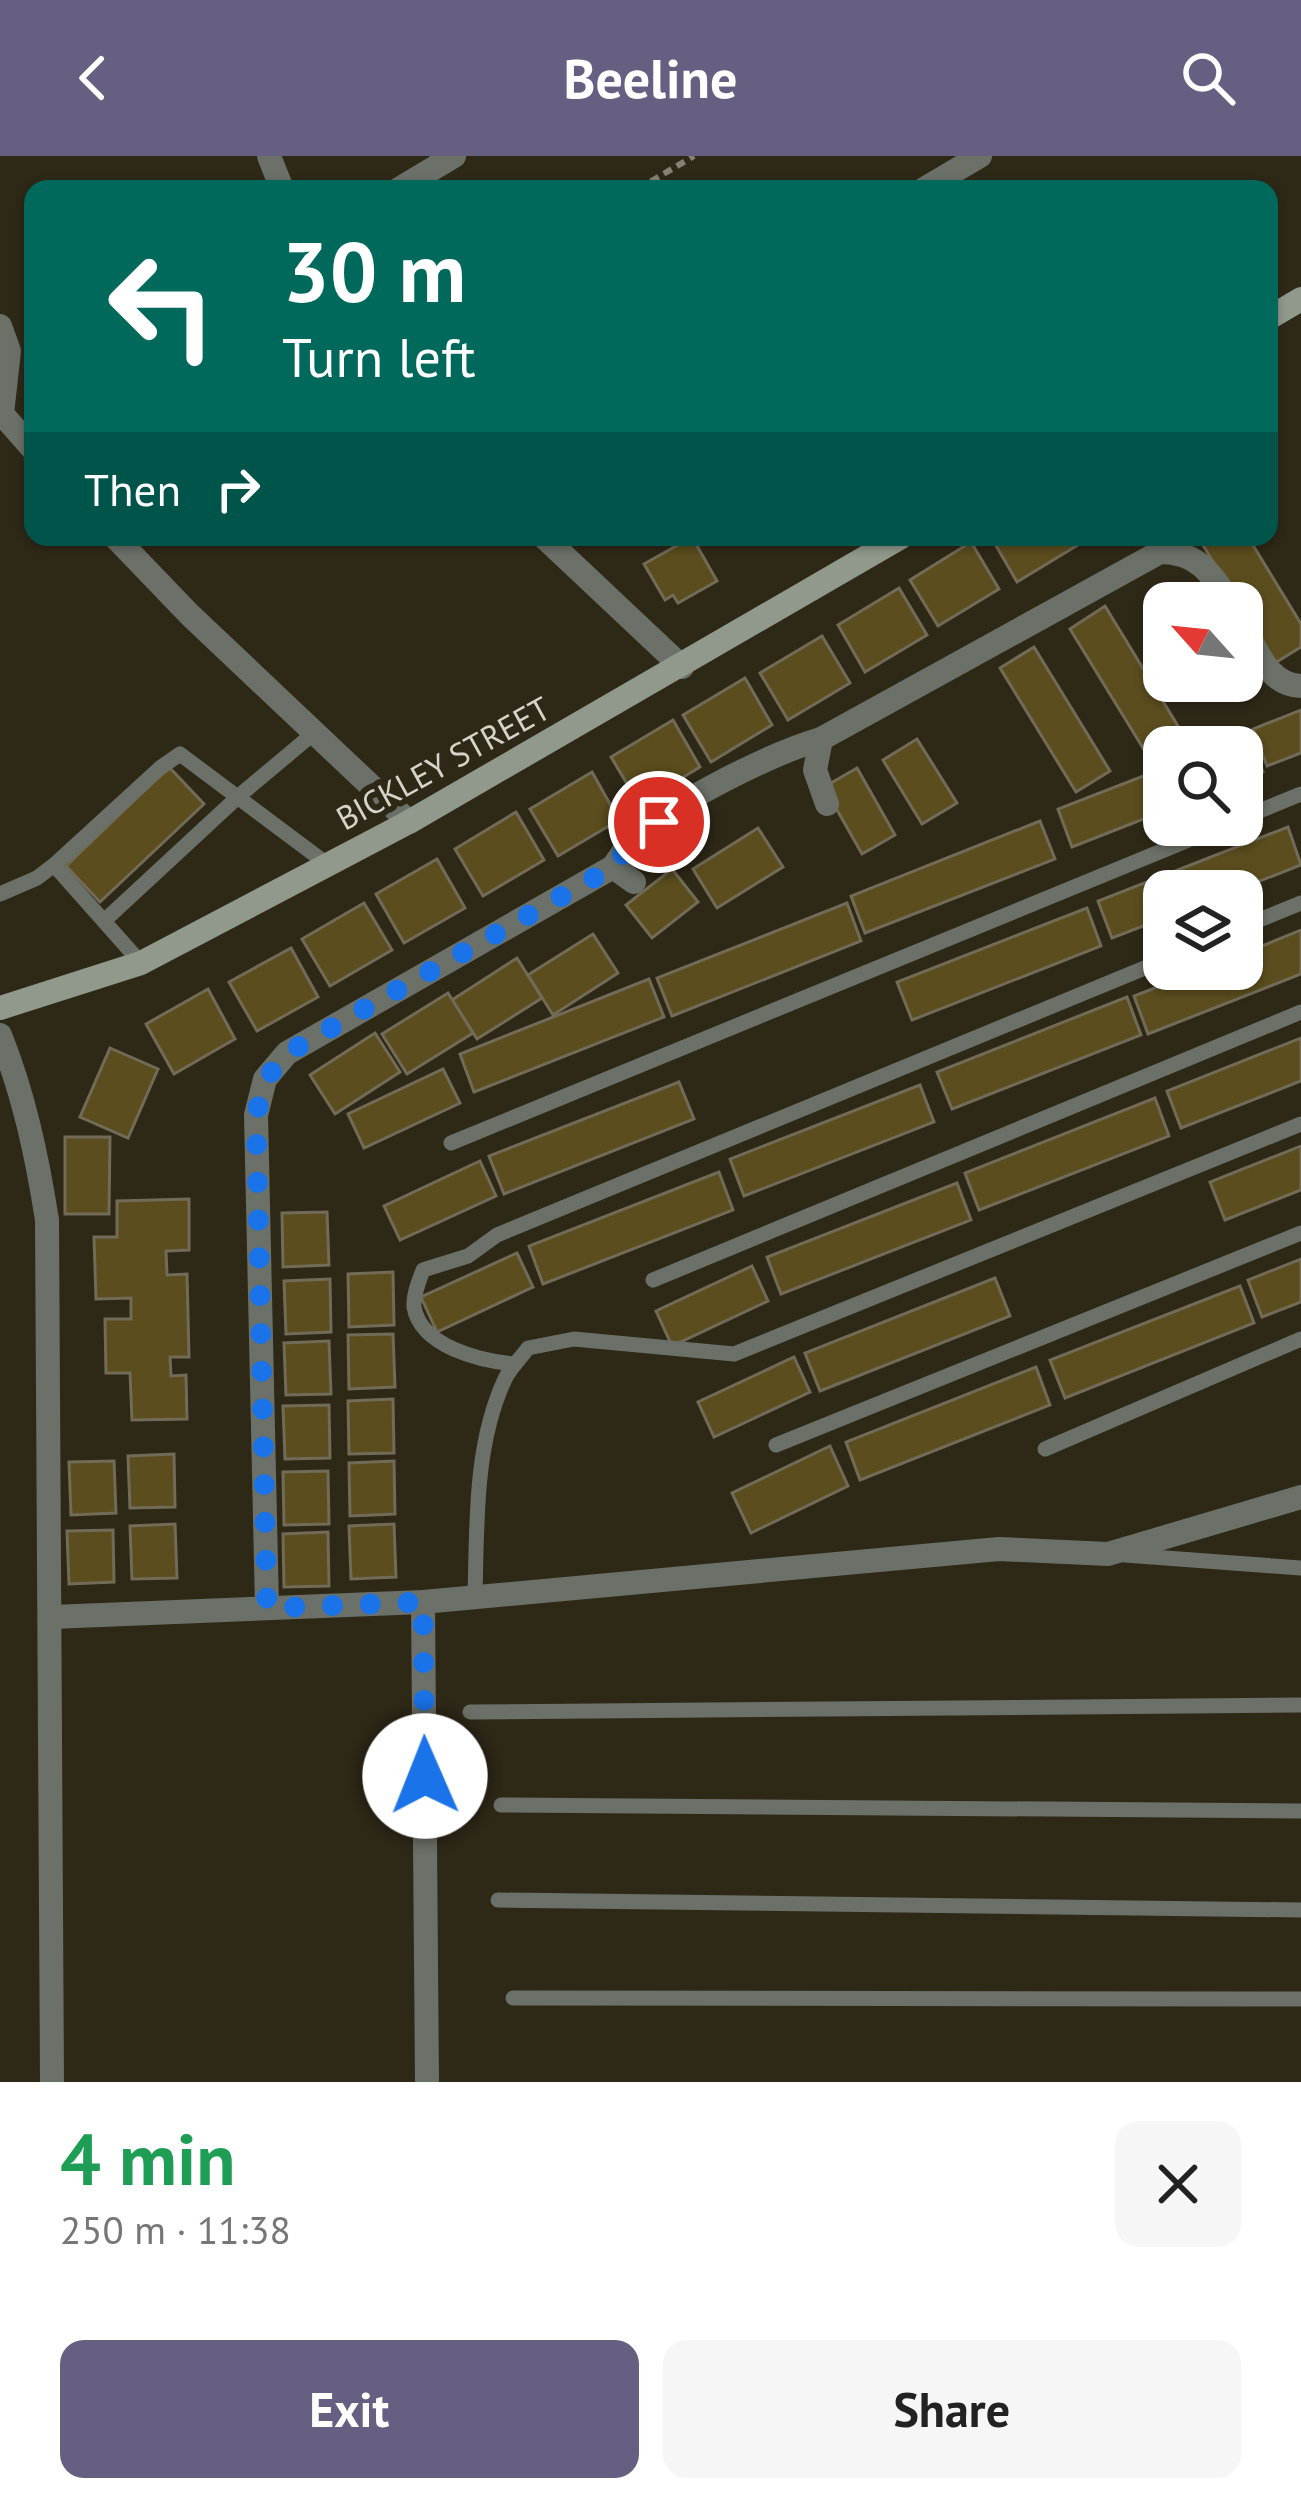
<!DOCTYPE html>
<meta charset="utf-8">
<style>
:root{--surface:#fff;--page:#f6f6f6;--text:#222;--muted:#767676;--accent:#665f81}
body{margin:0;font-family:"PT Sans",sans-serif;background:var(--page);color:var(--text);height:100vh;display:flex;flex-direction:column;font-size:45px;white-space:nowrap}
*{box-sizing:border-box;margin:0}
p{font-size:39px;color:var(--muted)}
.icon{flex:none;width:66px;height:66px;fill:none;stroke:currentColor;stroke-width:2;stroke-linecap:round;stroke-linejoin:round}
.map{position:relative;height:1926px;overflow:hidden}
.panel{display:flex;flex-direction:column;background:var(--surface);flex:1}
.panel>*{flex:none}
.hud{position:absolute;left:24px;top:24px;width:1254px;height:366px;border-radius:24px;box-shadow:0 3px 9px #0004;background:#00695c;color:#fff;overflow:hidden}
.needle{width:78px;rotate:297deg}
.buttons{position:absolute;left:1143px;top:426px;display:grid;gap:24px}
.buttons a{display:grid;place-items:center;width:120px;height:120px;border-radius:24px;background:var(--surface);box-shadow:0 3px 9px #0004;font-size:60px}
.pin{position:absolute;display:grid;place-items:center;width:102px;height:102px;color:#fff;margin:-51px;border:6px solid #fff;border-radius:50%;box-shadow:0 3px 12px #0007}
.me{position:absolute;width:132px;margin:-66px;rotate:359deg;stroke-linejoin:round;filter:drop-shadow(0 0 9px #0008)}
.turn{display:flex;align-items:center;gap:42px;height:252px;padding:0 60px;font-size:54px}
.turn .icon{width:156px;height:156px;stroke-width:2.5}
.turn b{display:block;font-size:84px;line-height:102px}
.then{display:flex;align-items:center;height:114px;padding:0 60px;background:#0003;gap:24px;font-size:45px}
.round{display:grid;place-items:center;flex:none;width:126px;height:126px;border-radius:24px;background:var(--page)}
.summary{display:flex;align-items:center;justify-content:space-between;height:204px;padding:0 60px}
h1{font-size:72px;font-weight:700;line-height:90px;color:#1e9e55}
.cta{display:flex;gap:24px;margin-top:auto;padding:24px 60px}
.cta a{flex:1;height:138px;border-radius:24px;background:var(--accent);color:#fff;font-size:48px;font-weight:700;line-height:138px;text-align:center}
.cta a+a{background:var(--page);color:var(--text)}
header{display:flex;justify-content:space-between;align-items:center;height:156px;padding:0 60px;background:var(--accent);color:#fff;font-size:54px;font-weight:700}
.map>svg:first-child{display:block}
.building{fill:#5b4d1e;stroke:#716b57;stroke-width:3}
.lines{fill:none;stroke-linecap:round;stroke-linejoin:round}
.path{stroke:#858073;stroke-width:6;stroke-dasharray:9 6;stroke-linecap:butt}
.lane{stroke:#6b7068;stroke-width:15}
.street{stroke:#6b7068;stroke-width:24}
.secondary{stroke:#91998c;stroke-width:24}
.route{stroke:#1a73e8;stroke-width:21;stroke-dasharray:0 37.8}
.labels{text-anchor:middle;stroke-width:12;stroke-linejoin:round;paint-order:stroke}
.street-label{font-size:33px;fill:#d6d3c8;stroke:#2e2817}
</style>
<header><svg class="icon" aria-label="back" viewBox="0 0 24 24"><path d="M15 5l-7 7 7 7"/></svg>Beeline<svg class="icon" aria-label="search" viewBox="0 0 24 24"><circle cx="10" cy="10" r="6"/><path d="M15 15l6 6"/></svg></header>
<div class="map">
<svg width="1301" height="1926" viewBox="0 0 1301 1926">
<rect width="100%" height="100%" fill="#2e2817"/>
<g class="building">
<path d="M692 381 717 425 678 447 673 439 665 444 644 408Z"/>
<path d="M991 381H1074L1078 389 1017 426Z"/>
<path d="M1198 381H1248L1301 468V491L1275 507Z"/>
<path d="M971 386 999 433 938 470 910 424Z"/>
<path d="M899 432 927 479 865 516 838 469Z"/>
<path d="M1105 450 1181 575 1146 597 1070 473Z"/>
<path d="M822 480 850 527 788 564 760 517Z"/>
<path d="M1034 491 1110 615 1076 636 1000 512Z"/>
<path d="M745 522 772 569 711 606 683 559Z"/>
<path d="M1301 554V597L1267 610 1253 573Z"/>
<path d="M673 564 700 611 639 648 611 601Z"/>
<path d="M1248 579 1263 616 1242 624V591H1217Z"/>
<path d="M917 583 957 647 922 668 883 604Z"/>
<path d="M169 611 204 648 100 746 66 710Z"/>
<path d="M857 612 895 679 862 698 824 631Z"/>
<path d="M1164 612V655L1072 691 1058 653Z"/>
<path d="M592 616 619 664 558 700 530 653Z"/>
<path d="M516 656 544 704 483 740 455 693Z"/>
<path d="M1040 665 1055 703 865 777 851 740Z"/>
<path d="M1288 671 1301 709 1234 735H1164V762L1112 782 1098 745Z"/>
<path d="M758 672 783 711 717 752 693 713Z"/>
<path d="M437 703 465 752 404 787 376 738Z"/>
<path d="M672 713 698 746 652 782 626 749Z"/>
<path d="M364 747 392 794 330 830 302 783Z"/>
<path d="M847 747 861 785 672 860 657 822Z"/>
<path d="M1087 752 1101 790 912 864 897 826Z"/>
<path d="M1301 774V818L1148 878 1134 840 1203 813H1242V798Z"/>
<path d="M593 778 618 817 553 859 528 819Z"/>
<path d="M291 792 318 841 257 875 229 826Z"/>
<path d="M517 802 542 842 477 883 452 844Z"/>
<path d="M649 823 664 861 474 936 460 898Z"/>
<path d="M208 833 235 883 174 918 146 868Z"/>
<path d="M448 837 473 877 407 918 382 878Z"/>
<path d="M1127 841 1141 879 952 953 937 916Z"/>
<path d="M375 877 400 916 335 958 310 919Z"/>
<path d="M1301 882V925L1181 972 1167 935Z"/>
<path d="M110 892 158 913 128 982 80 961Z"/>
<path d="M443 913 460 947 364 992 348 958Z"/>
<path d="M679 926 694 963 504 1038 489 1000Z"/>
<path d="M920 929 934 966 744 1040 730 1003Z"/>
<path d="M1155 942 1169 980 979 1054 965 1017Z"/>
<path d="M65 981H110L109 1058H65Z"/>
<path d="M1301 990V1034L1225 1064 1210 1026Z"/>
<path d="M480 1005 496 1040 400 1084 384 1050Z"/>
<path d="M719 1016 733 1054 543 1128 529 1090Z"/>
<path d="M957 1027 971 1064 781 1138 767 1101Z"/>
<path d="M189 1043V1094L166 1095 167 1119 187 1118 189 1201H170L171 1220 186 1219 187 1263 132 1264 130 1217H106L105 1163H131V1142L96 1143 94 1081H117V1045Z"/>
<path d="M327 1056 329 1109 283 1111 282 1057Z"/>
<path d="M517 1097 533 1131 437 1176 421 1141Z"/>
<path d="M1301 1103V1146L1262 1161 1248 1124Z"/>
<path d="M752 1110 768 1145 672 1190 656 1155Z"/>
<path d="M393 1116 394 1169 349 1171 348 1118Z"/>
<path d="M995 1122 1010 1160 820 1235 805 1197Z"/>
<path d="M330 1123 331 1176 286 1178 284 1125Z"/>
<path d="M1240 1130 1254 1167 1065 1242 1050 1204Z"/>
<path d="M393 1178 395 1231 349 1233 348 1179Z"/>
<path d="M329 1185 331 1238 286 1239 284 1187Z"/>
<path d="M794 1201 810 1236 714 1281 698 1246Z"/>
<path d="M1036 1211 1050 1249 860 1324 846 1286Z"/>
<path d="M393 1243 394 1297 349 1298 348 1245Z"/>
<path d="M329 1249 330 1302 285 1303 283 1250Z"/>
<path d="M830 1290 848 1330 751 1377 732 1337Z"/>
<path d="M174 1298 175 1351 130 1352 128 1300Z"/>
<path d="M114 1305 116 1357 71 1359 69 1306Z"/>
<path d="M394 1305 395 1358 350 1360 349 1307Z"/>
<path d="M328 1315 329 1368 284 1369 283 1316Z"/>
<path d="M175 1368 177 1422 132 1423 130 1370Z"/>
<path d="M394 1368 396 1421 351 1423 349 1370Z"/>
<path d="M113 1374 114 1426 69 1428 67 1375Z"/>
<path d="M328 1376 329 1430 284 1431 283 1378Z"/>
</g>
<g class="lines">
<path class="path" d="M638 33 694 0"/>
<g class="lane">
<path d="M1242 662 1301 638"/>
<path d="M54 709 141 807"/>
<path d="M0 738 37 722 54 709 160 612 180 598 327 708"/>
<path d="M104 765 240 639 314 577"/>
<path d="M1242 771 1301 747"/>
<path d="M451 987 1225 669"/>
<path d="M653 1124 1301 856"/>
<path d="M515 1208C481 1205 421 1191 414 1151 413 1139 419 1125 423 1114L468 1100 497 1079 1164 804"/>
<path d="M776 1289 1301 1077"/>
<path d="M1045 1293 1301 1183"/>
<path d="M1125 1399 1301 1412"/>
<path d="M475 1441C477 1370 474 1289 505 1223 510 1212 521 1202 528 1192L574 1183 734 1198 1301 968"/>
<path d="M470 1556 1301 1549"/>
<path d="M501 1649 1301 1655"/>
<path d="M498 1744 1301 1754"/>
<path d="M513 1842 1301 1843"/>
</g>
<g class="street">
<path d="M269 0 282 33"/>
<path d="M399 33 454 0"/>
<path d="M924 33 980 0"/>
<path d="M0 170 9 195 2 258 33 293"/>
<path d="M115 381 190 459 409 666"/>
<path d="M544 381 682 511"/>
<path d="M1242 468C1257 494 1268 529 1301 530"/>
<path d="M821 583 815 614 827 648"/>
<path d="M613 711 634 726"/>
<path d="M0 879C24 939 37 1000 47 1064L52 1926"/>
<path d="M423 1446 427 1926"/>
<path d="M267 1452 256 959 265 923 287 897 613 711C620 701 627 689 636 681 676 645 770 598 821 583L1160 396C1198 396 1211 417 1230 447"/>
<path d="M52 1461 423 1446 999 1393 1108 1398 1301 1341"/>
</g>
<g class="secondary">
<path d="M1269 162 1301 143"/>
<path d="M0 852 141 807 409 666 901 381"/>
</g>
</g>
<g class="lines">
<path class="route" d="M425 1620 423 1446 267 1452 256 959 266 923 287 897 613 711 636 681 659 666"/>
</g>
<g class="labels">
<g class="street-label">
<text transform="translate(443 607) rotate(-29)" y="12">BICKLEY STREET</text>
</g>
</g>
</svg>
<div class="buttons">
<a><svg class="needle" viewBox="-14 -14 28 28"><path d="M0-13l5 13h-10z" fill="#e53935"/><path d="M0 13l5-13h-10z" fill="#767676"/></svg></a>
<a><svg class="icon" aria-label="search" viewBox="0 0 24 24"><circle cx="10" cy="10" r="6"/><path d="M15 15l6 6"/></svg></a>
<a><svg class="icon" aria-label="layers" viewBox="0 0 24 24"><path d="M12 4l9 5-9 5-9-5zM3 14l9 5 9-5"/></svg></a>
</div>
<div class="pin" style="left:659px;top:666px;background:#d93025"><svg class="icon" aria-label="arrive" viewBox="0 0 24 24"><path d="M6 21V4h12l-3 4 3 4H6"/></svg></div>
<svg class="me" style="left:425px;top:1620px" viewBox="-20 -20 40 40"><circle r="19" fill="#fff"/><path d="M0-13L10 11 0 6-10 11z" fill="#1a73e8"/></svg>
<div class="hud">
<div class="turn"><svg class="icon" aria-label="left" viewBox="0 0 24 24"><path d="M17 20v-9H6M10 6l-5 5 5 5"/></svg><div><b>30 m</b>Turn left</div></div>
<div class="then">Then<svg class="icon" aria-label="right" viewBox="0 0 24 24"><path d="M7 20v-9h11M14 6l5 5-5 5"/></svg></div>
</div>
</div>
<section class="panel">
<div class="summary"><div><h1>4 min</h1><p>250 m · 11:38</p></div><a class="round"><svg class="icon" aria-label="close" viewBox="0 0 24 24"><path d="M6 6l12 12M18 6L6 18"/></svg></a></div>
<div class="cta"><a>Exit</a><a>Share</a></div>
</section>
